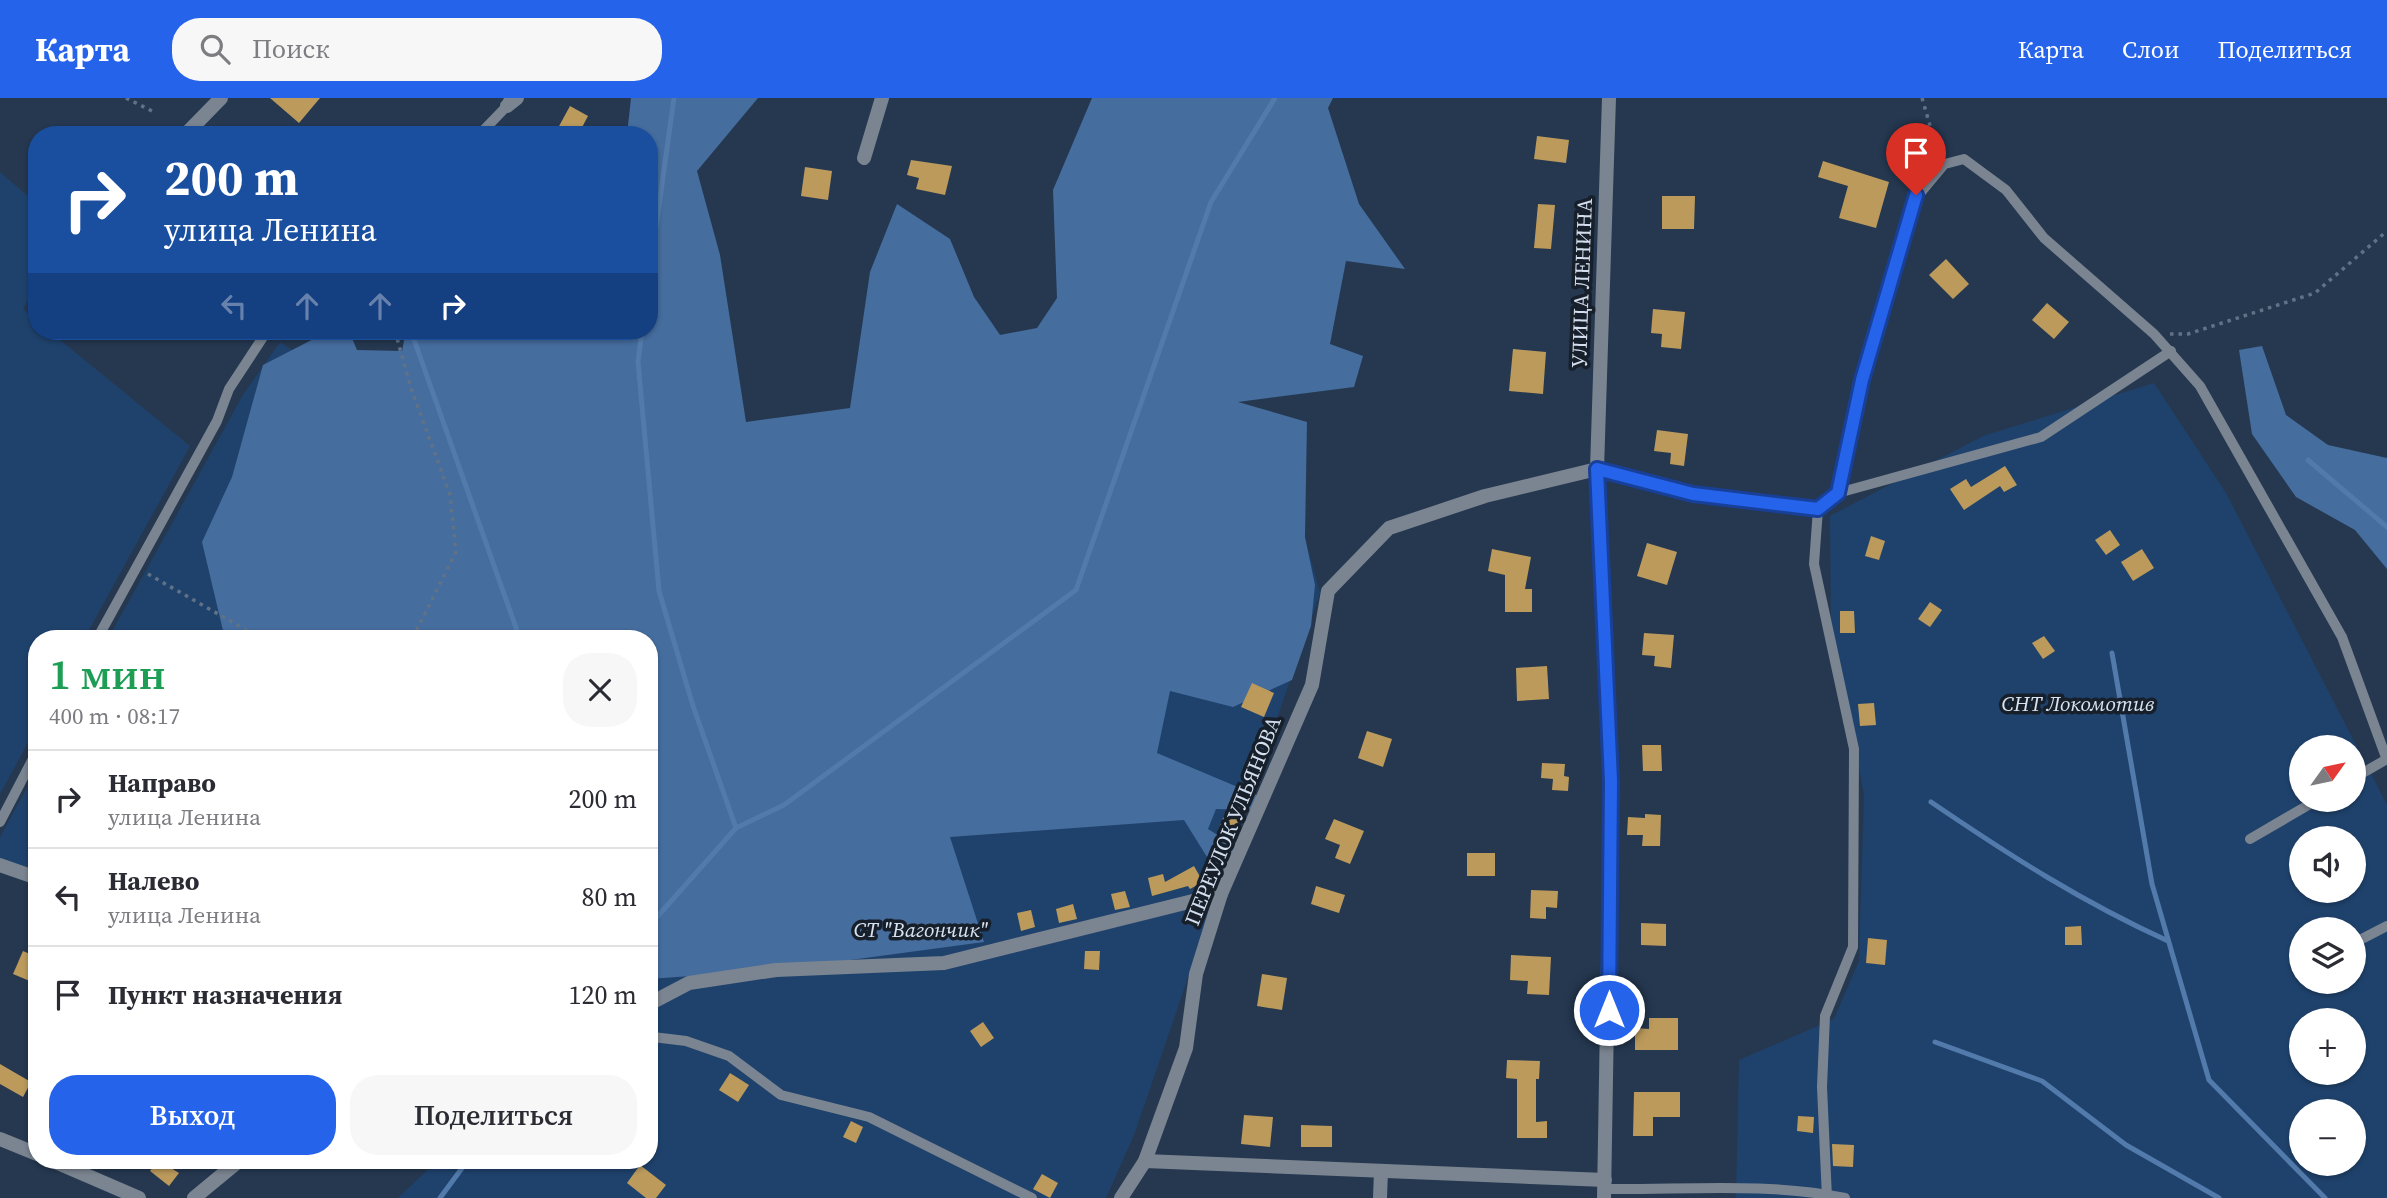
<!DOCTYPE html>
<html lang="ru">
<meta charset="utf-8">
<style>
:root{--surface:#fff;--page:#f7f7f7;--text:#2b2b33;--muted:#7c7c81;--line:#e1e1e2;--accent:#2563eb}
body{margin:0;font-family:"Source Serif 4",serif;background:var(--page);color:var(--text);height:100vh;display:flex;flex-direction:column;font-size:26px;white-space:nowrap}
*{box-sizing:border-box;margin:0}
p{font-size:23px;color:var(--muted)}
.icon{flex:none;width:38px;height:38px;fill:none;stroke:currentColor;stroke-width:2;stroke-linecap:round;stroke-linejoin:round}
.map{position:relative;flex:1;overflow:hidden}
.side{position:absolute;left:28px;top:532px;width:630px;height:539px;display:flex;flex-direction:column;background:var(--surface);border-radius:28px;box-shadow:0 2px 5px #0004}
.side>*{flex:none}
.hud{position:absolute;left:28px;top:28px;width:630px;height:214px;border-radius:28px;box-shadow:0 2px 5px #0004;background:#1a4fa0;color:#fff;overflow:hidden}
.needle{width:46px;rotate:57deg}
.tools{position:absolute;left:2289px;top:637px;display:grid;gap:14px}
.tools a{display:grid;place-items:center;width:77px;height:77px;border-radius:50%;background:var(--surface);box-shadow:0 2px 5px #0004;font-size:35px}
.pin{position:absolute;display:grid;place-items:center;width:60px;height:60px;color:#fff;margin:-72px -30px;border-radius:50% 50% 50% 0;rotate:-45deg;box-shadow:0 0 7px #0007}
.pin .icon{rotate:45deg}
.me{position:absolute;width:77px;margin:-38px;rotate:0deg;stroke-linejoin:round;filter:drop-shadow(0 0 5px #0008)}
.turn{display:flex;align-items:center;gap:24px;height:147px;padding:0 21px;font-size:32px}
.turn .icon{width:91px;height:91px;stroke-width:2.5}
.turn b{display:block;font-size:49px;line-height:60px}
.lanes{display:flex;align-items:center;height:66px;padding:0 21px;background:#0003;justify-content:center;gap:35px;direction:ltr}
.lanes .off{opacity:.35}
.round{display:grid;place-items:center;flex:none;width:74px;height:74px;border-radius:28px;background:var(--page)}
.head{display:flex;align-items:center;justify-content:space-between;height:119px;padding:0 21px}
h1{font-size:42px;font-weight:600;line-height:52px;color:#1e9e55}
.action{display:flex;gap:14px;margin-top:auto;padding:14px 21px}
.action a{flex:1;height:80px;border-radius:28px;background:var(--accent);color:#fff;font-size:28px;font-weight:600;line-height:80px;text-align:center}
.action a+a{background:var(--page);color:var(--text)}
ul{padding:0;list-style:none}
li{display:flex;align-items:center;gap:21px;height:98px;padding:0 21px;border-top:2px solid var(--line)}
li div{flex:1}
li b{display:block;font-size:26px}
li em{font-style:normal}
header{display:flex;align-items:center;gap:42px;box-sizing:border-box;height:98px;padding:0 35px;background:var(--accent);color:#fff}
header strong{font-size:33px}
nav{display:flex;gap:38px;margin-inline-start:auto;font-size:24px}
.search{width:490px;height:63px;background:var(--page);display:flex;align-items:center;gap:18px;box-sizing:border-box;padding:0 24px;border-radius:28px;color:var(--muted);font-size:26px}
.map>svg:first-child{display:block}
.green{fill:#1f426c;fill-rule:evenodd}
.forest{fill:#456d9e}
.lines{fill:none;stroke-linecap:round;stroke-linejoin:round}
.stream{stroke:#527bac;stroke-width:5}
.building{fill:#bb9a5c}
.path{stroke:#617287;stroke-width:3.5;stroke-dasharray:3.5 5;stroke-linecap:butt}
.service{stroke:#7b8591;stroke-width:10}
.minor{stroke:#7b8591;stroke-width:14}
.route-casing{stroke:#184099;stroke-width:18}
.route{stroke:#2563eb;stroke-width:12}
.labels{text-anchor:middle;stroke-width:7;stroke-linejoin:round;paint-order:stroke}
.street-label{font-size:21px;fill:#d3dfee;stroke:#171f2a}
.park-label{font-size:21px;font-style:italic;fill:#d7e3f1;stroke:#171f2a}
</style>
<header>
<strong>Карта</strong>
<div class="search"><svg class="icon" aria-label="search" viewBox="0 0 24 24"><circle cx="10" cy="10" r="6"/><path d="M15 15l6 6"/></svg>Поиск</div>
<nav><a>Карта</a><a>Слои</a><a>Поделиться</a></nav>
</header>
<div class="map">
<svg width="2387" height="1100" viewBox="0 0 2387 1100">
<rect width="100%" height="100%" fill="#253850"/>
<g class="green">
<path d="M0 74 37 106V186L23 211 37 223V233H49L190 348 84 541H37V628L0 696Z"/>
<path d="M280 244 408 330 605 541H108L243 297Z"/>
<path d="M2154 285 2226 395 2387 707V1100H1736L1739 962 1834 921 1859 863 1864 697 1831 521 1830 418 1983 338ZM2301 649H2354V702H2301ZM2301 740H2354V793H2301ZM2301 831H2354V884H2301ZM2301 922H2354V975H2301ZM2301 1013H2354V1066H2301Z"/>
<path d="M1278 343 1320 495 1134 1037 1106 1100H398L438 1062H649V571Z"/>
<path d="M37 672V775L0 764V739Z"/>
</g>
<g class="forest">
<path d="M631 0H758L697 73 720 157 746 324 850 310 870 174 897 106 950 141 974 199 1000 237 1037 230 1057 200 1053 92 1092 0H1333L1328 10 1359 106 1405 171 1346 163 1330 246 1363 258 1354 289 1238 304 1307 324 1305 439 1315 487 1311 528 1292 582 1233 609 1170 593 1157 655 1259 698 1251 712 1216 711 1208 731 1237 749 1225 788 1184 722 950 739 984 844 776 872 649 881V541H225L202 444 232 379 263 267 329 233H349L357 252 402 253 406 233H649V37H627Z"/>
<path d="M2262 248 2286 317 2328 347 2387 360V471L2355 432 2296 399 2252 336 2239 252Z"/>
</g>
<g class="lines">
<g class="stream">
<path d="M649 180 674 0"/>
<path d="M411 233 520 541"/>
<path d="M642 233 638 264 659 493 693 608 736 730"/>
<path d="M2308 362 2387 429"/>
<path d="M2112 555 2152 786 2209 982 2325 1100"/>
<path d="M1931 704C2009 757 2082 804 2168 843"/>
<path d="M649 828 736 730 784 707 1076 492 1211 104 1275 0"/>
<path d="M1935 944 2042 983 2126 1047 2219 1100"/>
<path d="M440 1100 468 1062"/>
</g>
</g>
<g class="building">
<path d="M270 0H320L299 25Z"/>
<path d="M570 8 588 18 578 37 558 30Z"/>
<path d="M1537 38 1569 42 1566 65 1534 61Z"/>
<path d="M911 62 952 68 945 97 916 91 919 80 907 77Z"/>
<path d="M1823 63 1889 84 1876 130 1839 120 1848 88 1818 79Z"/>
<path d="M805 69 832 73 828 102 801 98Z"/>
<path d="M1662 98H1695L1694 131H1662Z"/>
<path d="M1538 106 1555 107 1551 151 1534 150Z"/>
<path d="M1946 161 1969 186 1953 201 1929 177Z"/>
<path d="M2047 205 2069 224 2054 241 2032 222Z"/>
<path d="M1653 211 1685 214 1681 251 1661 249 1662 236 1651 235Z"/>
<path d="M1513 251 1546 254 1543 296 1509 293Z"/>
<path d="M1657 332 1688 336 1684 368 1670 366 1671 355 1654 353Z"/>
<path d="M2005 368 2017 387 2004 394 2000 388 1964 412 1950 391 1966 381 1971 389Z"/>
<path d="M2110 432 2120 447 2106 457 2095 442Z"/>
<path d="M1871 438 1885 443 1879 462 1865 458Z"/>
<path d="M1647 445 1677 454 1667 487 1637 478Z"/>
<path d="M1492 451 1531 459 1525 491H1532V514H1505V477L1488 473Z"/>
<path d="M2142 451 2154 470 2133 483 2121 464Z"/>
<path d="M1930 504 1942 512 1930 529 1918 521Z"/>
<path d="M1840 513H1854L1855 535H1840Z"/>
<path d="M1644 535 1674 537 1671 570 1654 568 1655 558 1642 557Z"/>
<path d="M2044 538 2055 553 2043 561 2032 545Z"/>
<path d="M1547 568 1549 601 1517 603 1516 570Z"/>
<path d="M1252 585 1274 595 1264 619 1241 609Z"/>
<path d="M1874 605 1876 627 1860 628 1858 606Z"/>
<path d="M1367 633 1392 641 1383 669 1358 660Z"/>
<path d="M1642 647H1661L1662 673H1643Z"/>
<path d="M1542 665 1565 666 1564 678 1569 679 1568 693 1552 692 1553 681 1541 680Z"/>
<path d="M1225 716 1239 721 1233 737 1218 732Z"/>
<path d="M1645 716 1661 717 1660 748H1642L1643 737H1627L1628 719 1645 720Z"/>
<path d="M1334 721 1364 733 1350 766 1335 760 1340 747 1325 741Z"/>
<rect x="1467" y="755" width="28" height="23"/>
<path d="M1194 768 1203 784 1190 791 1188 788 1152 798 1148 780 1163 776 1165 784Z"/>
<path d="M1316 788 1345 797 1339 815 1311 806Z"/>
<path d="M1531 792 1558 793 1557 810 1546 809V821L1530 820Z"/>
<path d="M1125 793 1130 809 1115 812 1111 796Z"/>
<path d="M1073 806 1077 821 1059 825 1056 811Z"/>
<path d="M1031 812 1035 829 1021 833 1017 815Z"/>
<path d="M1641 825 1666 826V848L1641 847Z"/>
<path d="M2081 828 2082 847H2065V829Z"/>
<path d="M1868 840 1887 842 1885 867 1866 865Z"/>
<path d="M23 853 37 859V886L13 876Z"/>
<path d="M1085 853H1100L1099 872 1084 871Z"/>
<path d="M1511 857 1551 859 1549 897 1527 896 1528 883 1510 882Z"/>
<path d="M1262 876 1287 880 1282 912 1257 908Z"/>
<path d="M1649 920H1678V952H1635V930L1649 931Z"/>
<path d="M983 924 994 940 981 949 970 933Z"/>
<path d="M1507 962 1540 963 1539 981H1536V1024L1547 1023V1040H1517V981L1506 980Z"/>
<path d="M0 966 31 984 23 999 0 986Z"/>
<path d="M730 975 749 987 738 1004 719 992Z"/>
<path d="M1634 994H1680V1019H1653V1038H1633Z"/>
<path d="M1244 1017 1273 1019 1270 1049 1241 1046Z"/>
<path d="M1798 1018 1814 1019 1813 1035 1797 1033Z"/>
<path d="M851 1023 863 1029 856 1045 843 1039Z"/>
<path d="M1301 1027 1332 1028V1049H1301Z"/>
<path d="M1832 1046 1854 1047 1853 1069 1833 1068Z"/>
<path d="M158 1062 179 1075 169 1088 150 1073Z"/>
<path d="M640 1067 666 1087 656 1100H646L627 1085Z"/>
<path d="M1042 1076 1058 1085 1050 1100 1033 1091Z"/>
</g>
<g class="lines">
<g class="path">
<path d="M126 0 156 15"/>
<path d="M1922 0 1938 55"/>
<path d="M395 233 411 290 450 397 456 454 412 541"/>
<path d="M2170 236H2188L2315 195 2387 133"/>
<path d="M148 476 262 541"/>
</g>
<g class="service">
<path d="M479 37 507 8 508 3"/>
<path d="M1941 67 1964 61 2006 92 2044 140 2154 236 2200 288 2342 539 2387 662"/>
<path d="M1838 395 2041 339 2171 253"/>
<path d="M1818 411 1814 466 1854 651 1853 849 1825 918 1822 989 1827 1100"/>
<path d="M97 541 217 323 229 291 267 233"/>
<path d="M2354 680 2387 661"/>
<path d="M0 724 37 653"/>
<path d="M2250 741 2317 702"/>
<path d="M2354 845 2387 828"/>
<path d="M653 939 686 943 729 958 781 997 869 1019 1032 1100"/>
<path d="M1604 1091C1684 1092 1767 1084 1845 1100"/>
</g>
<g class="minor">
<path d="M507 8 517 0"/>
<path d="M185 37 221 0"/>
<path d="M864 60 882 0"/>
<path d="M0 767 37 780"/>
<path d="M649 906 689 885 776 872 944 865 1221 796"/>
<path d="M649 936 653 939"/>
<path d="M0 1041 37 1056"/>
<path d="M51 1062 139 1100"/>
<path d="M1145 1063 1605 1082"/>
<path d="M194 1100 240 1062"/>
<path d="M1121 1100 1145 1063 1186 950 1196 876 1221 796 1312 587 1328 493 1389 430 1485 398 1597 371 1693 396 1818 411 1838 395 1862 282 1916 97 1941 67"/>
<path d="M1380 1100 1381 1073"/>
<path d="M1604 1100 1611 683 1597 371 1609 0"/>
</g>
</g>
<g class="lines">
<g class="route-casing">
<path id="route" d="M1609 912 1611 683 1597 371 1693 396 1818 411 1838 395 1862 282 1916 97"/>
</g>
<use href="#route" class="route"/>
</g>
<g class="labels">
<g class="street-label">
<text transform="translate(1582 185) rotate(-88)" y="7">УЛИЦА ЛЕНИНА</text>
<text transform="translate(1233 723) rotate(-68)" y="7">ПЕРЕУЛОК УЛЬЯНОВА</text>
</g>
<g class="park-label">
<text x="2078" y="613">СНТ Локомотив</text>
<text x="921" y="839">СТ "Вагончик"</text>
</g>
</g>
</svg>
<div class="tools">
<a><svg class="needle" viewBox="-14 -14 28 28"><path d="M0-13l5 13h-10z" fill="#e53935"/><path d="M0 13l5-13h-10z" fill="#7c7c81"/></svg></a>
<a><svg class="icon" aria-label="sound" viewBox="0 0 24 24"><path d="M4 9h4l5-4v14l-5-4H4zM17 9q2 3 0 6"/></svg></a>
<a><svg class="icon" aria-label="layers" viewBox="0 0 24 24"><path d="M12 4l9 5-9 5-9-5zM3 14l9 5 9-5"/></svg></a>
<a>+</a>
<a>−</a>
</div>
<div class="pin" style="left:1916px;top:97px;background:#d93025"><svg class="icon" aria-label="arrive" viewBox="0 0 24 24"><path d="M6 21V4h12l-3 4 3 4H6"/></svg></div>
<svg class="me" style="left:1609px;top:912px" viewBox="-20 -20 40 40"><circle r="17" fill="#2563eb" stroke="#fff" stroke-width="3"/><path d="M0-11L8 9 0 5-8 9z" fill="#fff"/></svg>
<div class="hud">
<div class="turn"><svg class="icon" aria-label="right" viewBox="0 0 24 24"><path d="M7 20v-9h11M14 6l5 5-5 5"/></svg><div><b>200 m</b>улица Ленина</div></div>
<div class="lanes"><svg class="icon off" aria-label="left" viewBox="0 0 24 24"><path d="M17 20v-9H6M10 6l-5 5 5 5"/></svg><svg class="icon off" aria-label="ahead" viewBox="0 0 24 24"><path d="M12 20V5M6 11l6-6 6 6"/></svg><svg class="icon off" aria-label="ahead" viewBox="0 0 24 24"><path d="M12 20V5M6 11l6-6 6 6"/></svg><svg class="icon" aria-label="right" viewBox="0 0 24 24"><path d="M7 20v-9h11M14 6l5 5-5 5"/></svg></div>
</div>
<section class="side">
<div class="head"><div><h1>1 мин</h1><p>400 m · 08:17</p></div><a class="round"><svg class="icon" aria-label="close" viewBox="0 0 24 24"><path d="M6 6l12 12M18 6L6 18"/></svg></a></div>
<ul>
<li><svg class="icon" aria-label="right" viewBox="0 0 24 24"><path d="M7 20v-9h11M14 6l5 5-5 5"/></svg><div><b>Направо</b><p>улица Ленина</p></div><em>200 m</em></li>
<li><svg class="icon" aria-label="left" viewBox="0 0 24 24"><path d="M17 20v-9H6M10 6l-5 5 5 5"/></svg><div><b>Налево</b><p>улица Ленина</p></div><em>80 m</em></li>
<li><svg class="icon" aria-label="arrive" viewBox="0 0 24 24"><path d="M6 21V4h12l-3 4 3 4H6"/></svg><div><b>Пункт назначения</b></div><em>120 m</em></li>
</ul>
<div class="action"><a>Выход</a><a>Поделиться</a></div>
</section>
</div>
